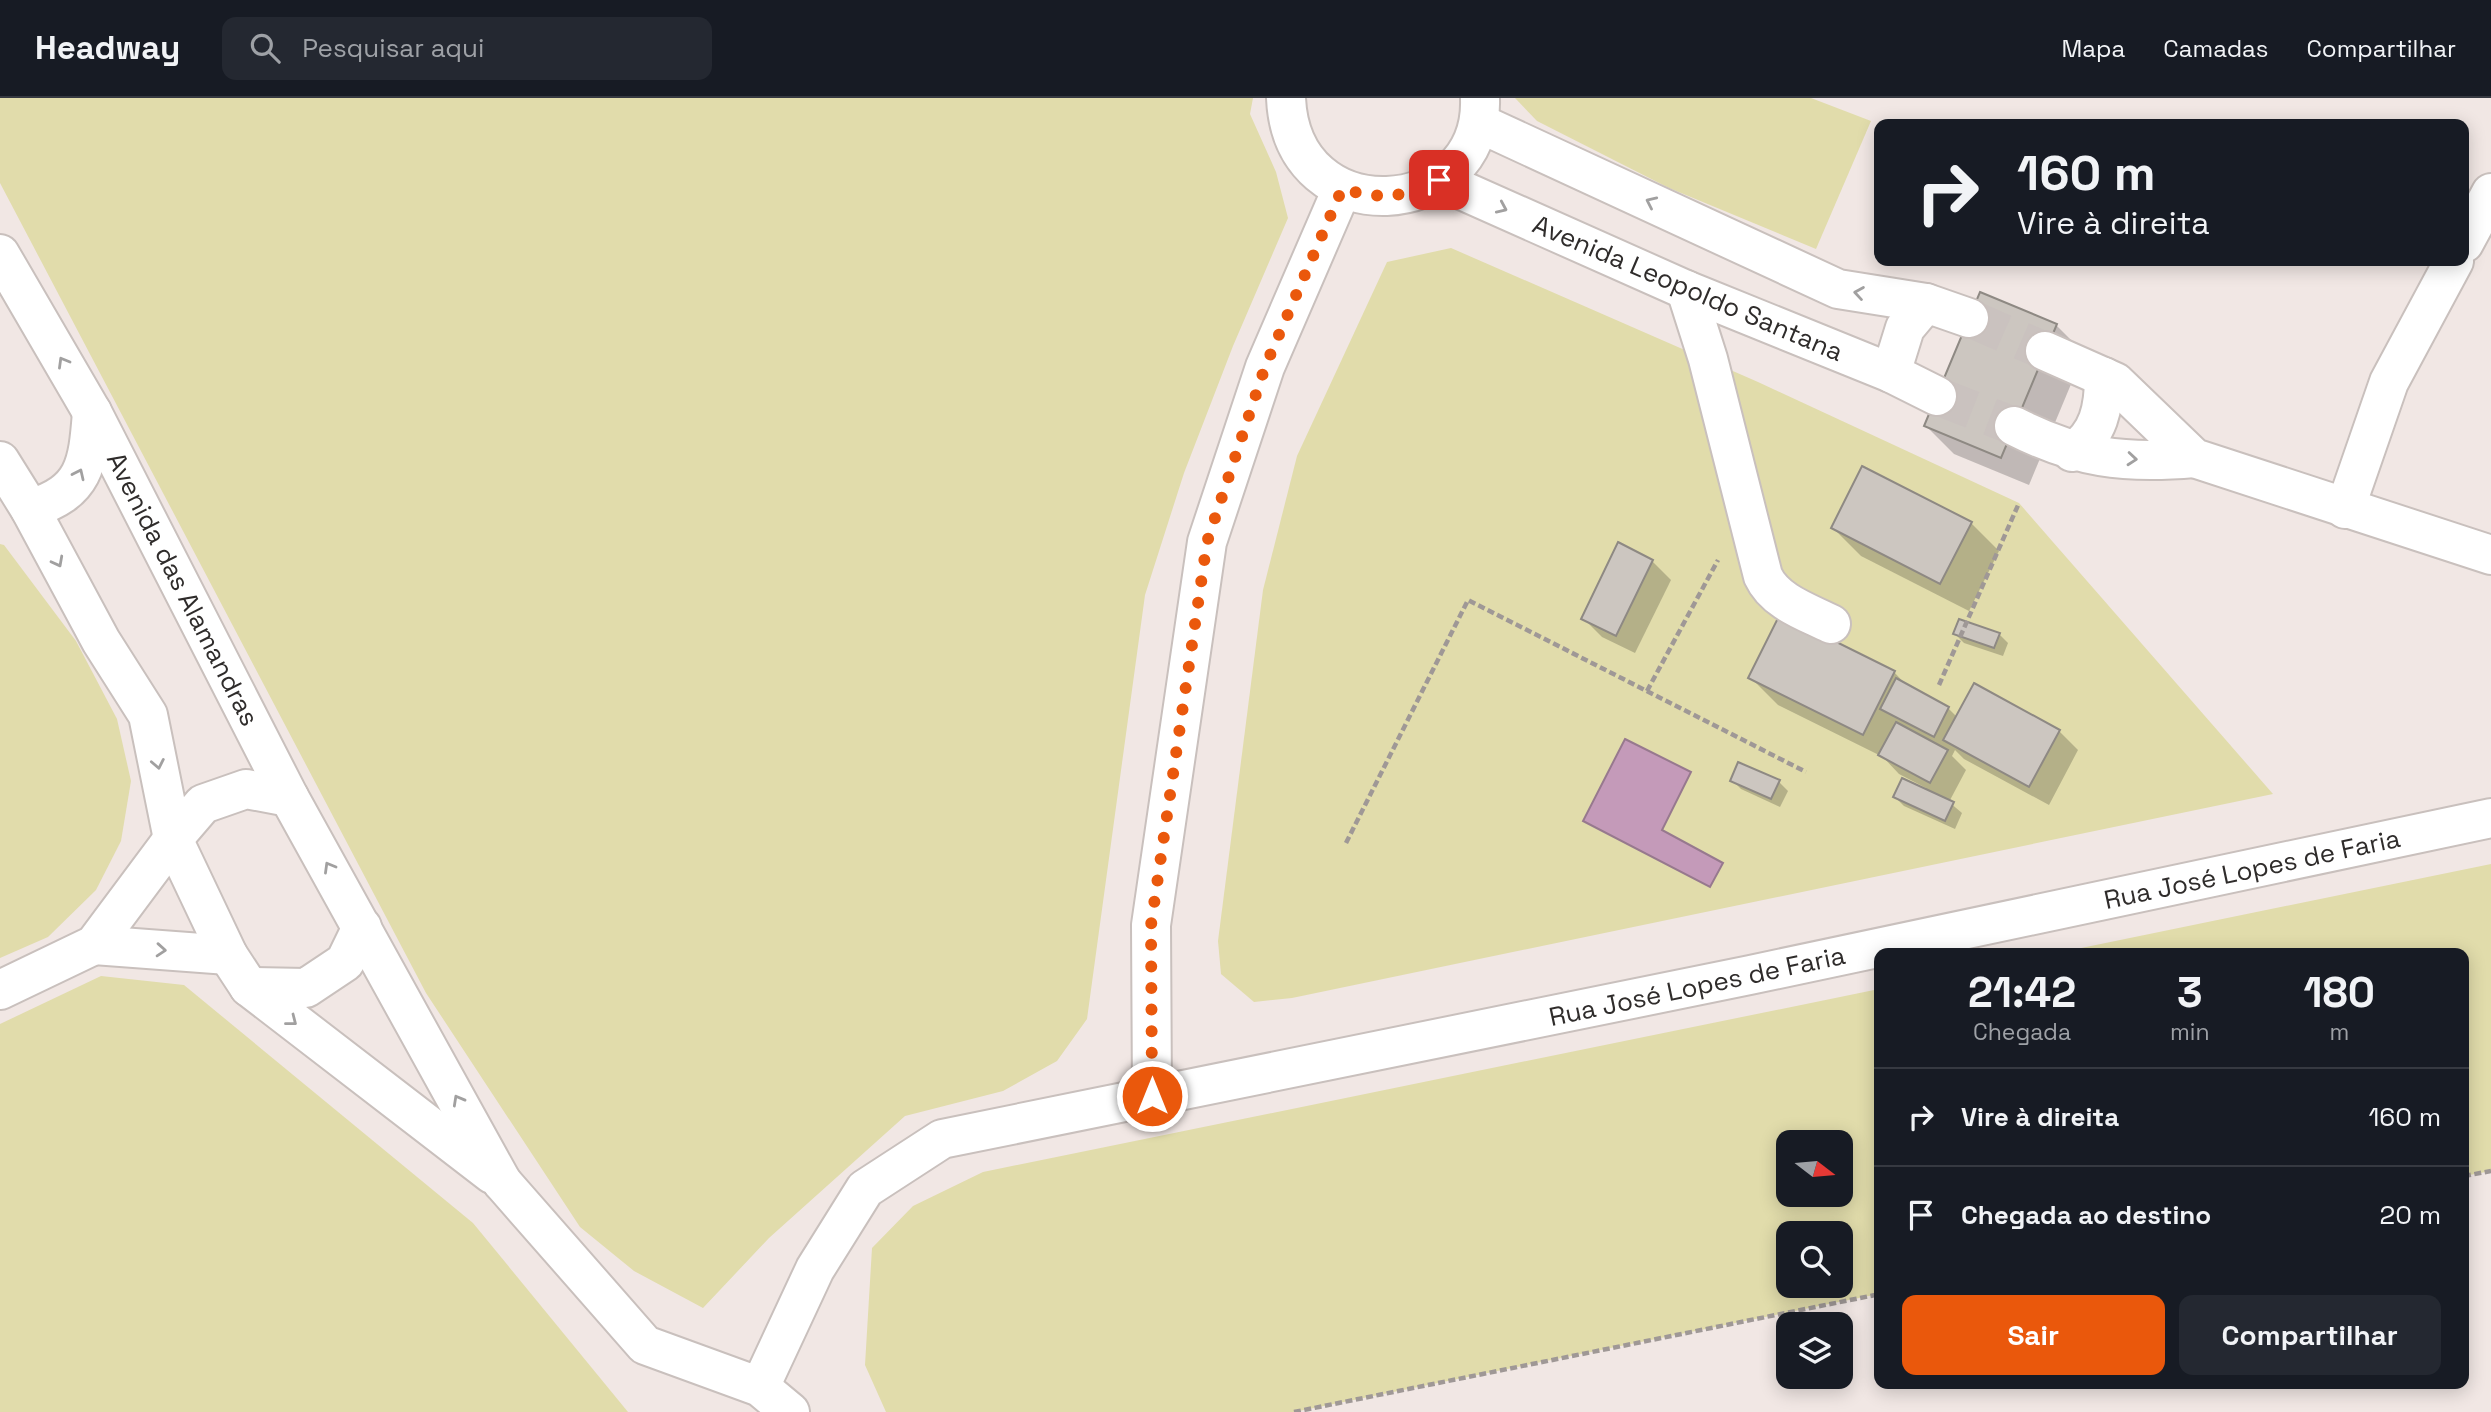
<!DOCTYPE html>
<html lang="pt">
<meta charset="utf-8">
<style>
:root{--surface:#171b24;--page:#242831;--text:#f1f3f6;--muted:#9ea1a6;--line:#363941;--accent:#ea580c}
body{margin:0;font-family:"Space Grotesk",sans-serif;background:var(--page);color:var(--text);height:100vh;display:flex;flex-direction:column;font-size:26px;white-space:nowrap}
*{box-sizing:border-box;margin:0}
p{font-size:23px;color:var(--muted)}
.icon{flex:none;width:38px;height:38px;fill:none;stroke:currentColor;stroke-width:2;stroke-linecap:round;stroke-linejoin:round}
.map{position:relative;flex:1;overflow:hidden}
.details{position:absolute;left:1874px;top:850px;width:595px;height:441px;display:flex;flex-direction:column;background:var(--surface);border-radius:14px;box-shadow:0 4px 18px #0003}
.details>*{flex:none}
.banner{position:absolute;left:1874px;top:21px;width:595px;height:147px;border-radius:14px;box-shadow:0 4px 18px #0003;background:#171b24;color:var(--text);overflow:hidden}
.needle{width:46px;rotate:106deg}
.controls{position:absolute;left:1776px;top:1032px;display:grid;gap:14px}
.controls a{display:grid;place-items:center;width:77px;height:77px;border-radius:14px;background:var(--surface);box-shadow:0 4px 18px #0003;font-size:35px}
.pin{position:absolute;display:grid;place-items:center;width:60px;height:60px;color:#fff;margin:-30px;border-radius:14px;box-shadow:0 4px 10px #0006}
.me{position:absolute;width:77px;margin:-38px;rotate:0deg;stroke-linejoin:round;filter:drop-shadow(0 0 5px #0008)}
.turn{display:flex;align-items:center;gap:24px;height:147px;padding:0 28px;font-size:32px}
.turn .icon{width:91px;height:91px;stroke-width:2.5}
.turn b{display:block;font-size:49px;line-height:60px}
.eta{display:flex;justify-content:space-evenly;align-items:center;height:119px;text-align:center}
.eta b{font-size:42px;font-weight:700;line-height:49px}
.primary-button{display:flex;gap:14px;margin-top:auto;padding:14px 28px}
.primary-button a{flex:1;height:80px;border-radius:14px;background:var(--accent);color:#fff;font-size:28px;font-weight:700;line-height:80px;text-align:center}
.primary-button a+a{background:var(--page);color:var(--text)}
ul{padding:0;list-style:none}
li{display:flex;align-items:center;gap:21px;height:98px;padding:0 28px;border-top:2px solid var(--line)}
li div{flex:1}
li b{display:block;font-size:26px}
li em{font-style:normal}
header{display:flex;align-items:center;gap:42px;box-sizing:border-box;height:98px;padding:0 35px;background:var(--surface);border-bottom:2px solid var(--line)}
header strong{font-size:33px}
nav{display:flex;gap:38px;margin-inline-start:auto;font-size:24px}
.search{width:490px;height:63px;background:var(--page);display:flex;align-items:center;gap:18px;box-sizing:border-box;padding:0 24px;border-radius:14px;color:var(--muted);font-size:26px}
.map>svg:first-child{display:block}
.green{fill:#e1dcab;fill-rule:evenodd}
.water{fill:#c49ab9;stroke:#97798e;stroke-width:2}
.shadow{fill:#0003}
.building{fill:#ccc6c0;stroke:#8e8983;stroke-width:2}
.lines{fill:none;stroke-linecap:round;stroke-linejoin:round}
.minor-tunnel{stroke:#cac2bf;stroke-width:38;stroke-dasharray:38 19;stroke-linecap:butt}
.minor-casing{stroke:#c9c0bd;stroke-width:42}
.tertiary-casing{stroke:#c9c0bd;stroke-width:42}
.path{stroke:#9f9896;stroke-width:4.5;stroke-dasharray:7 3.5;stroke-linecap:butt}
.minor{stroke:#fff;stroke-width:38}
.tertiary{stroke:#fff;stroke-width:38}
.oneway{stroke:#a1a0a0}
.route{stroke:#ea580c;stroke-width:12;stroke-dasharray:0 21.6}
.labels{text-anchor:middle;stroke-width:5;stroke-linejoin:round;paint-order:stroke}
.street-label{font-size:26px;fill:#2f2c2b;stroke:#fff}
</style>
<header>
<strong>Headway</strong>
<div class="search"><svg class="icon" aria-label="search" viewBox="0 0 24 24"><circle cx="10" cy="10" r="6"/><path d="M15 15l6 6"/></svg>Pesquisar aqui</div>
<nav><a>Mapa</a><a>Camadas</a><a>Compartilhar</a></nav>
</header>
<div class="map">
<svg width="2491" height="1314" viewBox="0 0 2491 1314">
<rect width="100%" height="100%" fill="#f1e7e4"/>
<g class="green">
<path d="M0 0H1253L1250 16 1276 74 1288 120 1233 248 1184 375 1145 497 1087 921 1057 963 1003 993 905 1018 769 1140 703 1210 634 1173 580 1129 426 895 0 85Z"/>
<path d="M1515 0H1811L1871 23 1816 151 1669 90 1537 23Z"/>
<path d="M1451 150 1758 284 2019 405 2273 696 1292 900 1254 904 1221 876 1218 843 1263 492 1297 358 1387 164Z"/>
<path d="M0 446 4 447 76 543 117 621 131 683 121 743 96 792 48 839 0 860Z"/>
<path d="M2491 766V1073L2464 1078V856H2052Z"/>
<path d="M101 878 184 887 473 1125 628 1314H0V926Z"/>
<path d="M1879 891V1196L1294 1314H886L865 1267 872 1150 913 1108 983 1074ZM1788 1045H1841V1097H1788ZM1788 1136H1841V1188H1788Z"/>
</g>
<path class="water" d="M1625 641 1691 674 1662 732 1723 765 1710 789 1583 723Z"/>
<g class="shadow">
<path d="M2056 227 2084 255 2029 387 1954 356 1926 328Z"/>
<path d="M1971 425 1999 453 1969 513 1861 458 1833 430Z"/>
<path d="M1652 463 1671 482 1635 555 1602 539 1583 520Z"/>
<path d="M1955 536H1999L2008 545 2003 558 1964 545Z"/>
<path d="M1894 574 1909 590 1948 610 1957 619 2059 633 2078 652 2049 707 1964 661 1955 652 1952 658 1966 672 1949 704 1962 715 1955 731 1904 708 1895 699 1926 690 1899 676 1883 659 1778 607 1750 579Z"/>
<path d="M1732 682 1779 684 1788 693 1780 709 1741 691Z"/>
</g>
<g class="building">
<path d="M1980 194 2057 226 2001 360 1924 328Z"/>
<path d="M1862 368 1972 424 1940 486 1831 430Z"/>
<path d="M1618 444 1653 462 1616 538 1581 521Z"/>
<path d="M1780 516 1895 573 1863 637 1748 580Z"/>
<path d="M1959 521 2000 535 1994 550 1953 536Z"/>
<path d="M1896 580 1949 609 1934 639 1880 611Z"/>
<path d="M1974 585 2060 632 2029 689 1943 642Z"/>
<path d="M1896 624 1948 652 1930 685 1878 657Z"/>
<path d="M1738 664 1780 682 1771 701 1730 683Z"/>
<path d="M1902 680 1954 704 1945 723 1893 699Z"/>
</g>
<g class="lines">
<g class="minor-tunnel">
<path d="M1969 220 2045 253"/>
<path d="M1937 298 2014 328"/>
</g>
<g class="minor-casing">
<g id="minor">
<path d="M1286 0C1292 138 1484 123 1480 1"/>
<path d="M1479 25 1838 191 1926 205 1969 220"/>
<path d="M1439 82 1686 192 1891 275 1937 298"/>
<path d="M2464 145 2491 95"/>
<path d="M1686 192 1708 261 1763 478C1775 504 1807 514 1831 526"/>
<path d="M2045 253 2115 284 2194 360 2491 457"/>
<path d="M1891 275 1905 230 1926 205"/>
<path d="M2014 328C2077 360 2123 366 2194 360"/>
<path d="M2072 354C2099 337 2104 309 2104 279"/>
<path d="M2345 411 2389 284 2454 163"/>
<path d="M94 847 228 857"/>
<path d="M0 892 94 847 173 741"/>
<path d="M1152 998 1151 827 1207 444 1265 269 1342 91"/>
<path d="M502 1084 645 1247 760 1289 790 1314"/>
<path d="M760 1289 815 1171 865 1091 942 1041 1750 877 2491 720"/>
</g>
</g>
<g class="tertiary-casing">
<g id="tertiary">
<path d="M0 156 92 314 289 699 502 1084"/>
<path d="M0 363 30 411 101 543 148 617 173 741 228 857 249 889 492 1076"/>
<path d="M30 411C85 394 88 367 92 314"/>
<path d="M173 741 203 706 246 691 289 699"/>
<path d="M249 889 306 890 345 864 362 829"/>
</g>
</g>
<g class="path">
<path d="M1939 587 2019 405"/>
<path d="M1647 593 1718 462"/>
<path d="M1346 745 1468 502 1806 674"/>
<path d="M2464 1078 2491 1073"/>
<path d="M1294 1314 1880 1196"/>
</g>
<use href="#minor" class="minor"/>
<use href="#tertiary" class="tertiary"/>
</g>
<defs><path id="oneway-chevron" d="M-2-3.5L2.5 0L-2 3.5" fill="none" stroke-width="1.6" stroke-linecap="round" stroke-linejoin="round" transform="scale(1.75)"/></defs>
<g class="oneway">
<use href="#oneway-chevron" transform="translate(1651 104) rotate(-155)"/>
<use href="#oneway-chevron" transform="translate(1502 110) rotate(24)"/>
<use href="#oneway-chevron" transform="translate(1859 195) rotate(-171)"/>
<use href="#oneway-chevron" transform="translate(63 264) rotate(-120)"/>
<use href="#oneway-chevron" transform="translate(2132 361) rotate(5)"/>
<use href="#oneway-chevron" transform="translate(79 376) rotate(-65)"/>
<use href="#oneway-chevron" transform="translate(58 464) rotate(62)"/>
<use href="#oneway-chevron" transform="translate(158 666) rotate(79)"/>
<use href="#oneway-chevron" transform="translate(329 769) rotate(-120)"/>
<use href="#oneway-chevron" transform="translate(161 852) rotate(4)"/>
<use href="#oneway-chevron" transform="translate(292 923) rotate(38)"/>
<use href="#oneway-chevron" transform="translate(458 1002) rotate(-119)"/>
</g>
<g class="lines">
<path class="route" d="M1152 998 1151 827 1207 444 1265 269 1342 91C1383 102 1401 100 1439 82"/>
</g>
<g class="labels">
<g class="street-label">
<text transform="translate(1688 190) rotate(23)" y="9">Avenida Leopoldo Santana</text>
<text transform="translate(183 491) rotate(63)" y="9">Avenida das Alamandras</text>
<text transform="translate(2252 771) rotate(-12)" y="9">Rua José Lopes de Faria</text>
<text transform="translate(1697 888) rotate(-12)" y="9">Rua José Lopes de Faria</text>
</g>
</g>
</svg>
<div class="controls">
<a><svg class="needle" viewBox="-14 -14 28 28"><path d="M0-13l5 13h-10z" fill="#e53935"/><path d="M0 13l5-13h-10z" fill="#9ea1a6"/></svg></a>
<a><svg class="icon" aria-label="search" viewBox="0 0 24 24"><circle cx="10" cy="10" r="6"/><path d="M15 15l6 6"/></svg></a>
<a><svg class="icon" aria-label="layers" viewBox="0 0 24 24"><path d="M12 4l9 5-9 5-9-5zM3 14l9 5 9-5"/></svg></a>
</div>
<div class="pin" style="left:1439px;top:82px;background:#d93025"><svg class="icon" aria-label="arrive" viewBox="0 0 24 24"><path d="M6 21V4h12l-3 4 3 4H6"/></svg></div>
<svg class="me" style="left:1152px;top:998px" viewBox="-20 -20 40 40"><circle r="17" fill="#ea580c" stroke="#fff" stroke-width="3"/><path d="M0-11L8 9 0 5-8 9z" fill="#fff"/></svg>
<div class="banner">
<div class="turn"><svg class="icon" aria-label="right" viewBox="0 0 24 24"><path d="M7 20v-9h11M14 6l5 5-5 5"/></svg><div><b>160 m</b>Vire à direita</div></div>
</div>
<section class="details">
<div class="eta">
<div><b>21:42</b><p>Chegada</p></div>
<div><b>3</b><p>min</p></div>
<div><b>180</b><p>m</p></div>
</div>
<ul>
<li><svg class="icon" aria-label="right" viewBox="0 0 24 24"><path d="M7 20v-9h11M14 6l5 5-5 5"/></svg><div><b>Vire à direita</b></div><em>160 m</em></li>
<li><svg class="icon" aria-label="arrive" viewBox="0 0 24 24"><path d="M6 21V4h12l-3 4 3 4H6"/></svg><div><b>Chegada ao destino</b></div><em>20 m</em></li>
</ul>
<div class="primary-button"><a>Sair</a><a>Compartilhar</a></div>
</section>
</div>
